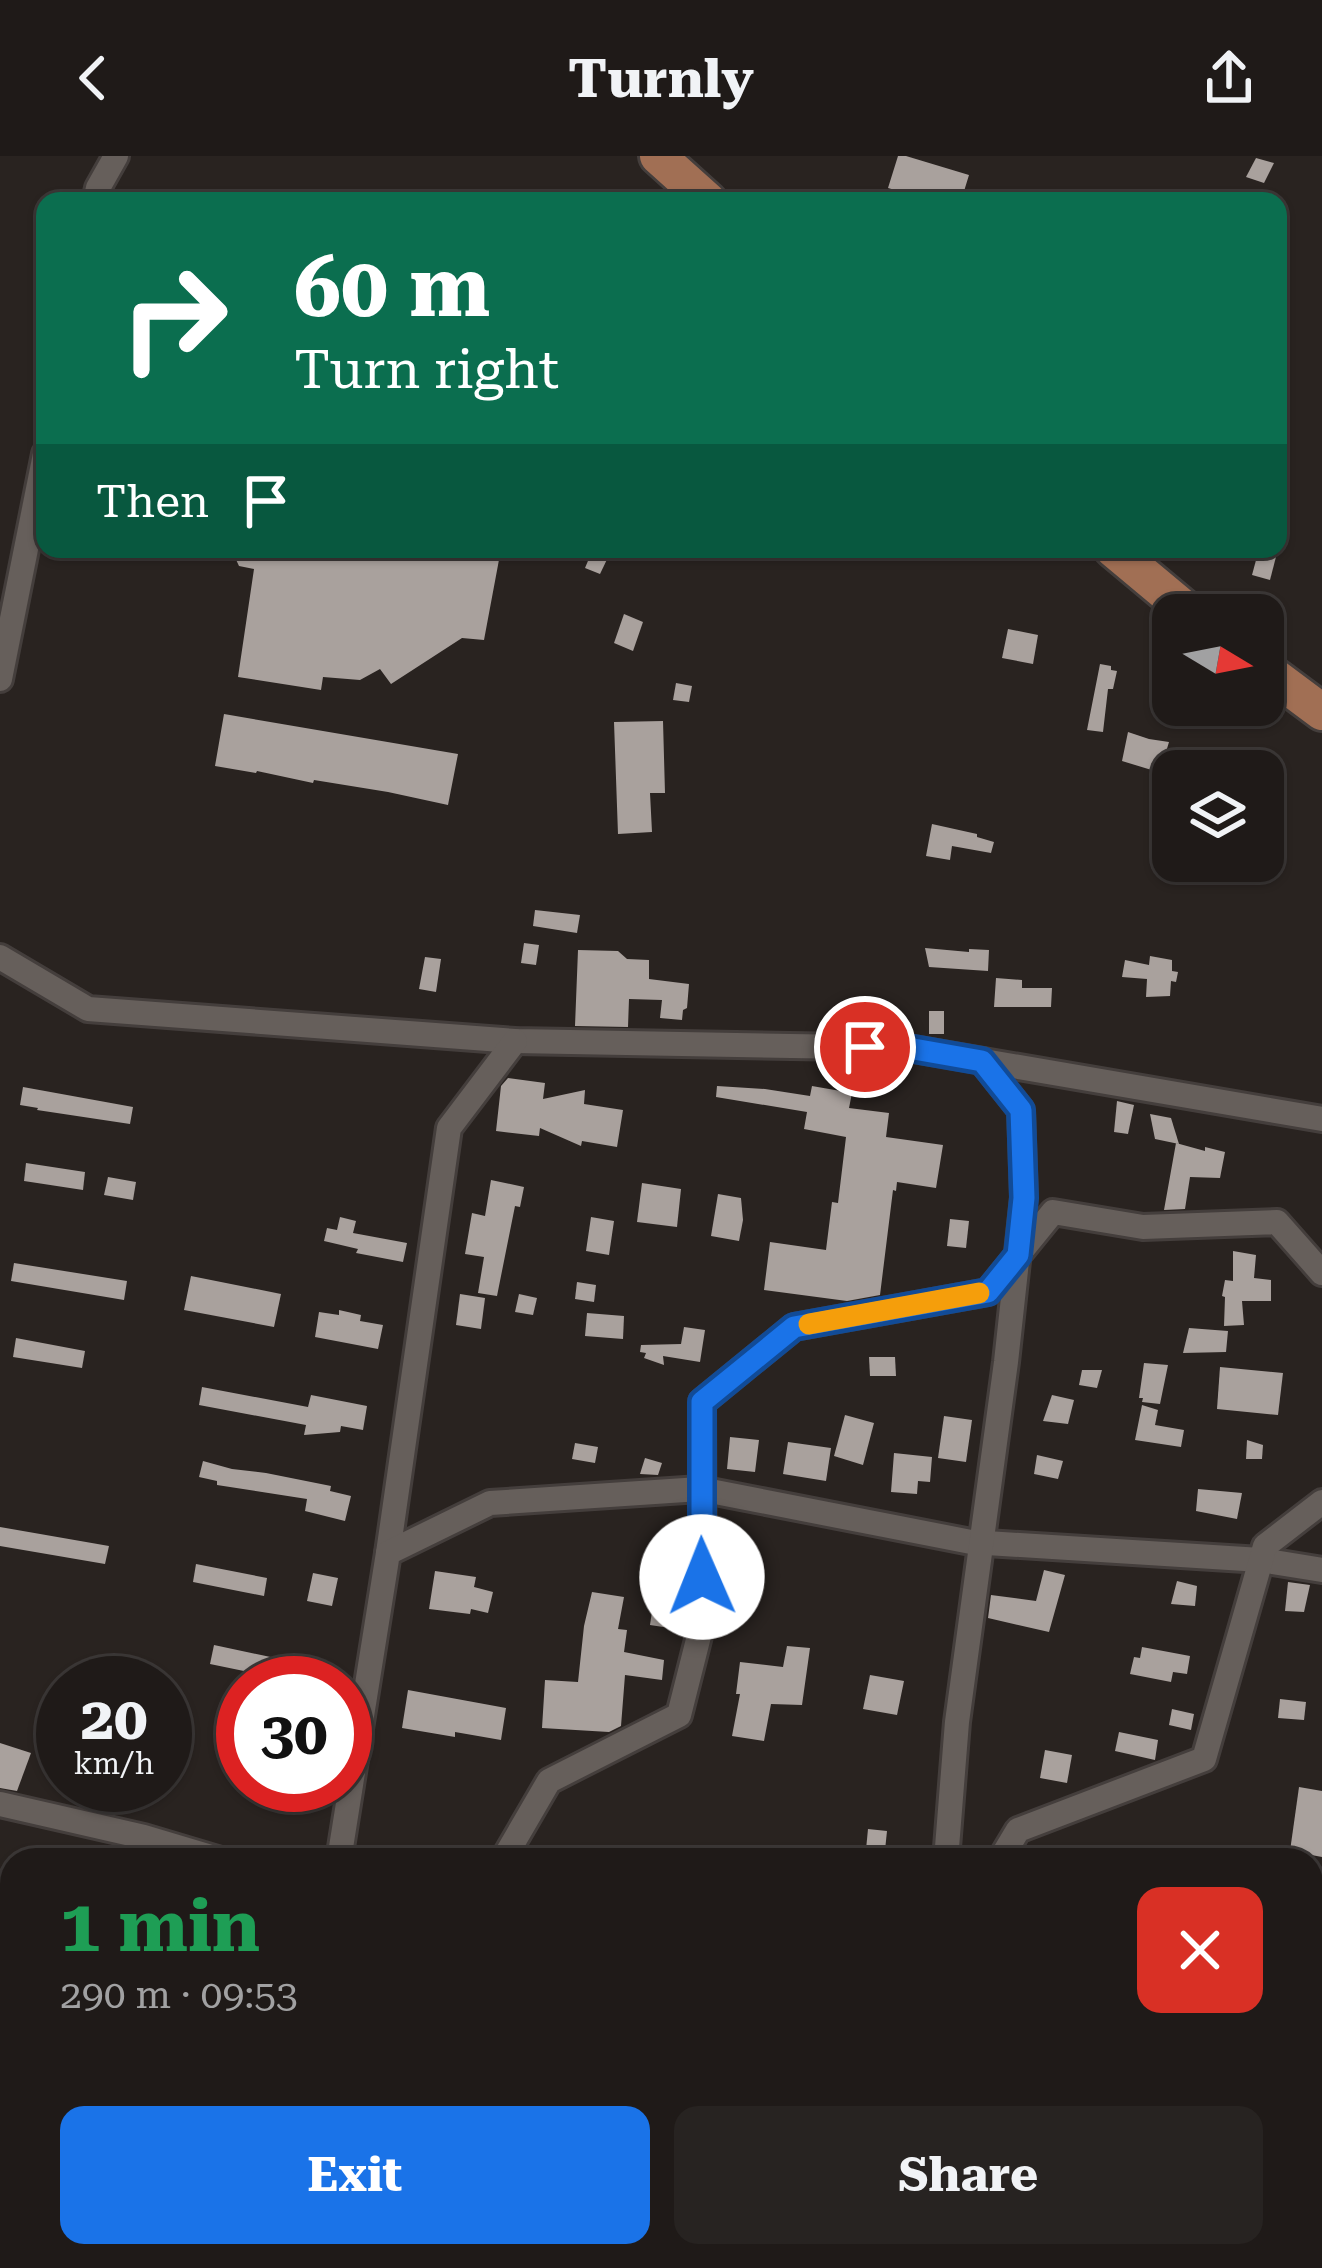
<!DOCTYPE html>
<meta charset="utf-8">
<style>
:root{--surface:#1f1a18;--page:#272321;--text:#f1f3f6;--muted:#a1a1a2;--line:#3c3837;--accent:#1a73e8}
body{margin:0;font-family:"Roboto Serif",serif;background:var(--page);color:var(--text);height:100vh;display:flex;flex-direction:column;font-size:45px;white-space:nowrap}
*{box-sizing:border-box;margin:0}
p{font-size:39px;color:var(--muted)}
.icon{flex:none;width:66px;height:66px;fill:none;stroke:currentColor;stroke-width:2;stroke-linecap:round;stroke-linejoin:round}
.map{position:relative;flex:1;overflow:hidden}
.panel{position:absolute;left:0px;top:1692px;width:1323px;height:420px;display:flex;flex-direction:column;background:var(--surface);border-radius:36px 36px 0 0;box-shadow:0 3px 9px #0004,0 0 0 3px var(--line)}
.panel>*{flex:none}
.top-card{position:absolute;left:36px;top:36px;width:1251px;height:366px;border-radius:24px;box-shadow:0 3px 9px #0004,0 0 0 3px var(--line);background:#0b6e4f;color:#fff;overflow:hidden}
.needle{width:78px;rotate:100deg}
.tools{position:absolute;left:1152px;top:438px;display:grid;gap:24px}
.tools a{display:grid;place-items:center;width:132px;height:132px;border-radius:24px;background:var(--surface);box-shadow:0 3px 9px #0004,0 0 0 3px var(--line);font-size:60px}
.speed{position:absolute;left:36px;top:1500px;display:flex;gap:24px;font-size:60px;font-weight:700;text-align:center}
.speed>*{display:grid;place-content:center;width:156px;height:156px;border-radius:50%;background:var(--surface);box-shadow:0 3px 9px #0004,0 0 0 3px var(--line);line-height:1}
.speed small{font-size:30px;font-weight:400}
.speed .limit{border:18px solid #d22;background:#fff;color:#111}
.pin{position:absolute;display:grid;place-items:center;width:102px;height:102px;color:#fff;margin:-51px;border:6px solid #fff;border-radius:50%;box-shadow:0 3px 12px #0007}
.me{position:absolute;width:132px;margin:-66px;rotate:359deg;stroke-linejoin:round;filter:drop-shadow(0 0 9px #0008)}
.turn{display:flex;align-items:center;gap:42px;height:252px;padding:0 60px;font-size:54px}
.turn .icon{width:156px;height:156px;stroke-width:2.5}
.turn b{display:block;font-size:84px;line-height:102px}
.then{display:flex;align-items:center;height:114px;padding:0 60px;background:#0003;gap:24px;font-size:45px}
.round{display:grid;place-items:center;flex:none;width:126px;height:126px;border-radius:24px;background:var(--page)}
.summary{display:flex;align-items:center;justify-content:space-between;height:204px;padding:0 60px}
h1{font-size:72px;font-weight:700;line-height:90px;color:#1e9e55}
.primary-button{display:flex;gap:24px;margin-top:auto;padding:24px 60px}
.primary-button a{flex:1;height:138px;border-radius:24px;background:var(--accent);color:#fff;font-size:48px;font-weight:700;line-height:138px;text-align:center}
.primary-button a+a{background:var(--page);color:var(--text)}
header{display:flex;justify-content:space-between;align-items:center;height:156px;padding:0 60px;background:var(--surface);font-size:54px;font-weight:700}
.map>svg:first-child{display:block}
.building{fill:#a9a19d}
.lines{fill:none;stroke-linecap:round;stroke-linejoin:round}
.street-casing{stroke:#443e3c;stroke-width:30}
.primary-casing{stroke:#443e3c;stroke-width:42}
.street{stroke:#665f5b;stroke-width:24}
.primary{stroke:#a16f54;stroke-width:36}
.route-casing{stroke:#114b97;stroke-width:30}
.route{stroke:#1a73e8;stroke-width:21}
.slow{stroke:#f59e0b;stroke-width:21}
</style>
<header><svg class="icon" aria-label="back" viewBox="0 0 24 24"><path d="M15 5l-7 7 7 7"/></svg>Turnly<svg class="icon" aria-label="share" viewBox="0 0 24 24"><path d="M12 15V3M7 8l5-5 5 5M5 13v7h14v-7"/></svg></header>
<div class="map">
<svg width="1322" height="2112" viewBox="0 0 1322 2112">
<rect width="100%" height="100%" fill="#292320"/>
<g class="building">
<path d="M898 0H906L969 19 961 45 934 39 933 45 888 32Z"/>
<path d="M1256 2 1274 7 1264 27 1246 21Z"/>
<path d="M231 393 338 396 341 393H501L484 484 462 482 391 528 380 513 360 524 323 521 321 534 238 521 254 413 239 410Z"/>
<path d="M593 393H612L600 418 585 412Z"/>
<path d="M1259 393H1278L1270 424 1252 419Z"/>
<path d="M624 458 643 466 633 495 614 487Z"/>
<path d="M1008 473 1038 479 1033 508 1002 502Z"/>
<path d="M1100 508 1111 510V514L1117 515 1113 533H1108L1103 576 1087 574Z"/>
<path d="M676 527 692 530 689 546 673 544Z"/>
<path d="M224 558 458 598 448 649 388 636 314 624 313 627 257 615 256 617 215 610Z"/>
<path d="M663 565 665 637H650L652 676 618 678 614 566Z"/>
<path d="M1128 576 1149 583 1169 586 1166 596 1173 598 1168 619 1122 605Z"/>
<path d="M932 668 977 678V681L994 686 991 697 952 690 950 704 926 700Z"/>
<path d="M535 754 580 759 577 777 533 770Z"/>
<path d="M524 787 539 789 536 809 521 807Z"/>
<path d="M925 792 969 796V793L989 794 988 815 929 811Z"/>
<path d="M578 794 618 795 627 803 649 804V823L689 828 687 852 683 854 682 864 660 862 662 844 629 843 628 871 575 870Z"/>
<path d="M1150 800 1172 804V815L1178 816 1176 826 1171 825 1170 840 1146 841 1147 823 1122 821 1125 804 1149 809Z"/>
<path d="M425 801 441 803 436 836 419 833Z"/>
<path d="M996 822 1022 824V832H1052L1051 851H994Z"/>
<rect x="929" y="855" width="15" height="23"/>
<path d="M508 922 545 927 543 943 585 934 584 948 623 954 617 991 582 985 581 990 540 972 539 980 496 975 501 930Z"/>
<path d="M717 930 765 933 810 940 812 930 852 937 849 952 889 957 886 981 943 989 936 1032 897 1026 896 1035 893 1034 880 1139 847 1145 764 1134 770 1086 826 1094 832 1046 838 1047 846 981 804 973 807 956 716 941Z"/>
<path d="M23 931 133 951 130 968 37 954 38 952 20 949Z"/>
<path d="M1117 945 1134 949 1128 978 1114 976Z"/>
<path d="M1150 958 1171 962 1179 988 1155 983Z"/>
<path d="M1176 987 1205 995V991L1225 996 1220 1022 1190 1021 1185 1053 1164 1054Z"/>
<path d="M26 1007 85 1016 83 1034 24 1025Z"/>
<path d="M108 1021 136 1026 133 1044 104 1039Z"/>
<path d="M491 1024 524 1031 520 1051 515 1050 497 1140 478 1137 484 1101 465 1098 472 1057 485 1060Z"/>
<path d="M642 1027 681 1033 677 1071 637 1066Z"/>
<path d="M718 1038 741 1042 743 1064 739 1085 711 1080Z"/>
<path d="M340 1061 356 1065 353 1077 407 1087 403 1106 356 1097 358 1093 324 1085 327 1072 337 1074Z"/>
<path d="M591 1061 614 1065 609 1099 586 1095Z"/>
<path d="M950 1063 969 1065 966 1092 947 1090Z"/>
<path d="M1233 1095 1256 1099 1254 1122 1271 1124V1145H1242L1244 1169 1224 1170 1225 1141 1222 1140 1225 1124 1233 1125Z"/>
<path d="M14 1107 127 1125 124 1144 11 1125Z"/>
<path d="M191 1120 281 1138 274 1171 184 1154Z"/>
<path d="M577 1126 596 1129 594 1146 575 1143Z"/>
<path d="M460 1138 485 1142 481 1173 456 1169Z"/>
<path d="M519 1138 537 1142 533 1159 515 1156Z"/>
<path d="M339 1154 361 1159 360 1165 383 1169 378 1193 315 1181 319 1156 339 1159Z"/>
<path d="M587 1157 624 1160 623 1183 585 1180Z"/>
<path d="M684 1171 705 1174 700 1206 663 1200 664 1209 644 1202 646 1197 640 1196 641 1189 681 1188Z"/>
<path d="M1189 1172 1228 1175 1226 1196 1183 1197Z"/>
<path d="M16 1182 85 1195 82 1212 13 1201Z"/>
<path d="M869 1201H895L896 1220H870Z"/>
<path d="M1144 1207 1168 1209 1160 1248 1142 1246 1143 1242H1139Z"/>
<path d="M1220 1211 1283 1217 1278 1259 1217 1253Z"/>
<path d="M1082 1214H1102L1097 1232 1079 1229Z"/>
<path d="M202 1231 308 1251 311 1239 367 1250 363 1274 341 1270 340 1276 304 1279 306 1269 199 1249Z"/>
<path d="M1052 1239 1074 1244 1068 1268 1043 1265Z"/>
<path d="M1142 1249 1158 1254 1155 1269 1184 1274 1181 1291 1135 1284Z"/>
<path d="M845 1259 874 1267 863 1309 834 1300Z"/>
<path d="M944 1260 972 1264 966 1306 938 1302Z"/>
<path d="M730 1281 759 1284 755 1316 727 1313Z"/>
<path d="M1247 1284 1263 1289 1262 1303H1246Z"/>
<path d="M788 1286 831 1292 826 1325 783 1318Z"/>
<path d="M575 1287 598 1291 595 1307 572 1303Z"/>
<path d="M894 1297 932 1301 930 1326 918 1325 917 1338 891 1336Z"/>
<path d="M1037 1299 1063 1305 1058 1323 1034 1318Z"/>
<path d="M645 1302 662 1307 658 1319 640 1318Z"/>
<path d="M203 1305 232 1313 266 1317 331 1330 330 1335 351 1340 345 1365 305 1355 307 1343 217 1329V1325L199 1321Z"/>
<path d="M1198 1333 1242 1337 1237 1363 1196 1355Z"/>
<path d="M0 1371 109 1390 105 1408 0 1390Z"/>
<path d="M719 1372 740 1374 737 1405 719 1403Z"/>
<path d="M196 1408 267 1422 264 1440 193 1426Z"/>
<path d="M1044 1414 1065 1419 1049 1476 988 1462 991 1439 1036 1445Z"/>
<path d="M435 1415 476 1421 474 1431 493 1436 488 1457 471 1453 470 1458 429 1453Z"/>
<path d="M313 1417 338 1422 332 1450 307 1445Z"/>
<path d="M1177 1425 1197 1430 1195 1450 1171 1448Z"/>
<path d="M1288 1426 1310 1429 1304 1456 1285 1455Z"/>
<path d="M592 1436 624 1441 618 1473 627 1474 624 1496 664 1504 662 1524 625 1519 621 1570 609 1576 542 1572 545 1524 578 1526 584 1470Z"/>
<path d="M653 1449 686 1454 683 1474 650 1469Z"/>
<path d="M214 1489 299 1507 298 1526 210 1508Z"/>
<path d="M787 1490 810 1492 802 1549 771 1548 764 1585 732 1580 740 1538H736L740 1506 783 1511Z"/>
<path d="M1142 1491 1190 1500 1187 1518 1173 1516 1171 1526 1130 1518 1134 1501 1140 1502Z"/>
<path d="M870 1519 904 1525 897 1559 863 1553Z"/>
<path d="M408 1534 506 1552 501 1584 455 1576V1581L402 1572Z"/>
<path d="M1280 1543 1306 1546 1304 1564 1278 1562Z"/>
<path d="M1172 1553 1194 1558 1191 1574 1169 1569Z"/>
<path d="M1119 1576 1158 1584 1155 1604 1115 1595Z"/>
<path d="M0 1587 31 1597 17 1635 0 1632Z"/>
<path d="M1045 1594 1072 1599 1067 1627 1040 1622Z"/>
<path d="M1299 1631 1322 1635V1701L1290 1695Z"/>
<path d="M868 1673 887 1675 884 1704H865Z"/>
</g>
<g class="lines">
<g class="street-casing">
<g id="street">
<path d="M95 45 98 32 116 0"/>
<path d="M0 523 45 298"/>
<path d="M0 801 88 853 515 885 908 892 1322 963"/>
<path d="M388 1397 449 972 515 885"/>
<path d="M0 1648 144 1681 221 1704"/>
<path d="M339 1704 388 1397 490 1347 700 1333 971 1386 1261 1404 1322 1414"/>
<path d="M503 1704 549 1625 679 1559 703 1464 702 1246 794 1171 988 1136 1053 1056 1143 1071 1277 1066 1322 1117"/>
<path d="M946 1704 957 1566 1006 1206 1024 1041 1021 954 982 905"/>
<path d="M1000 1704 1018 1674 1204 1603 1265 1390 1322 1346"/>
<path d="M1311 1802 1322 1781"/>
<path d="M1311 1906 1322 1908"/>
<path d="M359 2100 361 2112"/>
<path d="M759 2112 767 2100"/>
</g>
</g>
<g class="primary-casing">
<g id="primary">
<path d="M658 0 708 45"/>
<path d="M1113 393 1192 459"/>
<path d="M1263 512 1322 556"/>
</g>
</g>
<use href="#street" class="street"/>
<use href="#primary" class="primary"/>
</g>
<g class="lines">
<g class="route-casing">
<path id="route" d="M702 1421V1246L794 1171 988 1136 1018 1099 1024 1042 1021 954 982 905 908 892 865 891"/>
</g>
<use href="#route" class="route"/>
<path class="slow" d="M809 1168 979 1137"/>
</g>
</svg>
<div class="tools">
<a><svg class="needle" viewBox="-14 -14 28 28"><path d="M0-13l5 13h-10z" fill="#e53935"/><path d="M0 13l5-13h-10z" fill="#a1a1a2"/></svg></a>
<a><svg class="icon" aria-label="layers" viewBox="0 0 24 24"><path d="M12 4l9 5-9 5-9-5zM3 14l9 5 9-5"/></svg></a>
</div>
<div class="speed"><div>20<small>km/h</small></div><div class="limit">30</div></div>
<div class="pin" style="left:865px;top:891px;background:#d93025"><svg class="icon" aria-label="arrive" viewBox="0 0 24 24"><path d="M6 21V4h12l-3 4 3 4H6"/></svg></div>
<svg class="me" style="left:702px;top:1421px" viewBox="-20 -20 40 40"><circle r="19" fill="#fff"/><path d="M0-13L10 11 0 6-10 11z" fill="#1a73e8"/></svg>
<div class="top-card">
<div class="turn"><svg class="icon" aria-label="right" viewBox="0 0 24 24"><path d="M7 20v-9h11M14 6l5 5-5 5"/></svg><div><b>60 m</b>Turn right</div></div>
<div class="then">Then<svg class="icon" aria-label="arrive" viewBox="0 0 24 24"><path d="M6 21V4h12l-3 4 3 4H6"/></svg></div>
</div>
<section class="panel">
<div class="summary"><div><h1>1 min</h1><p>290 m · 09:53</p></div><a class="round" style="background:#d93025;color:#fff"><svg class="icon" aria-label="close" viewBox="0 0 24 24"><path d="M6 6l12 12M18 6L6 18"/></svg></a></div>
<div class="primary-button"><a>Exit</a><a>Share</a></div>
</section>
</div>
